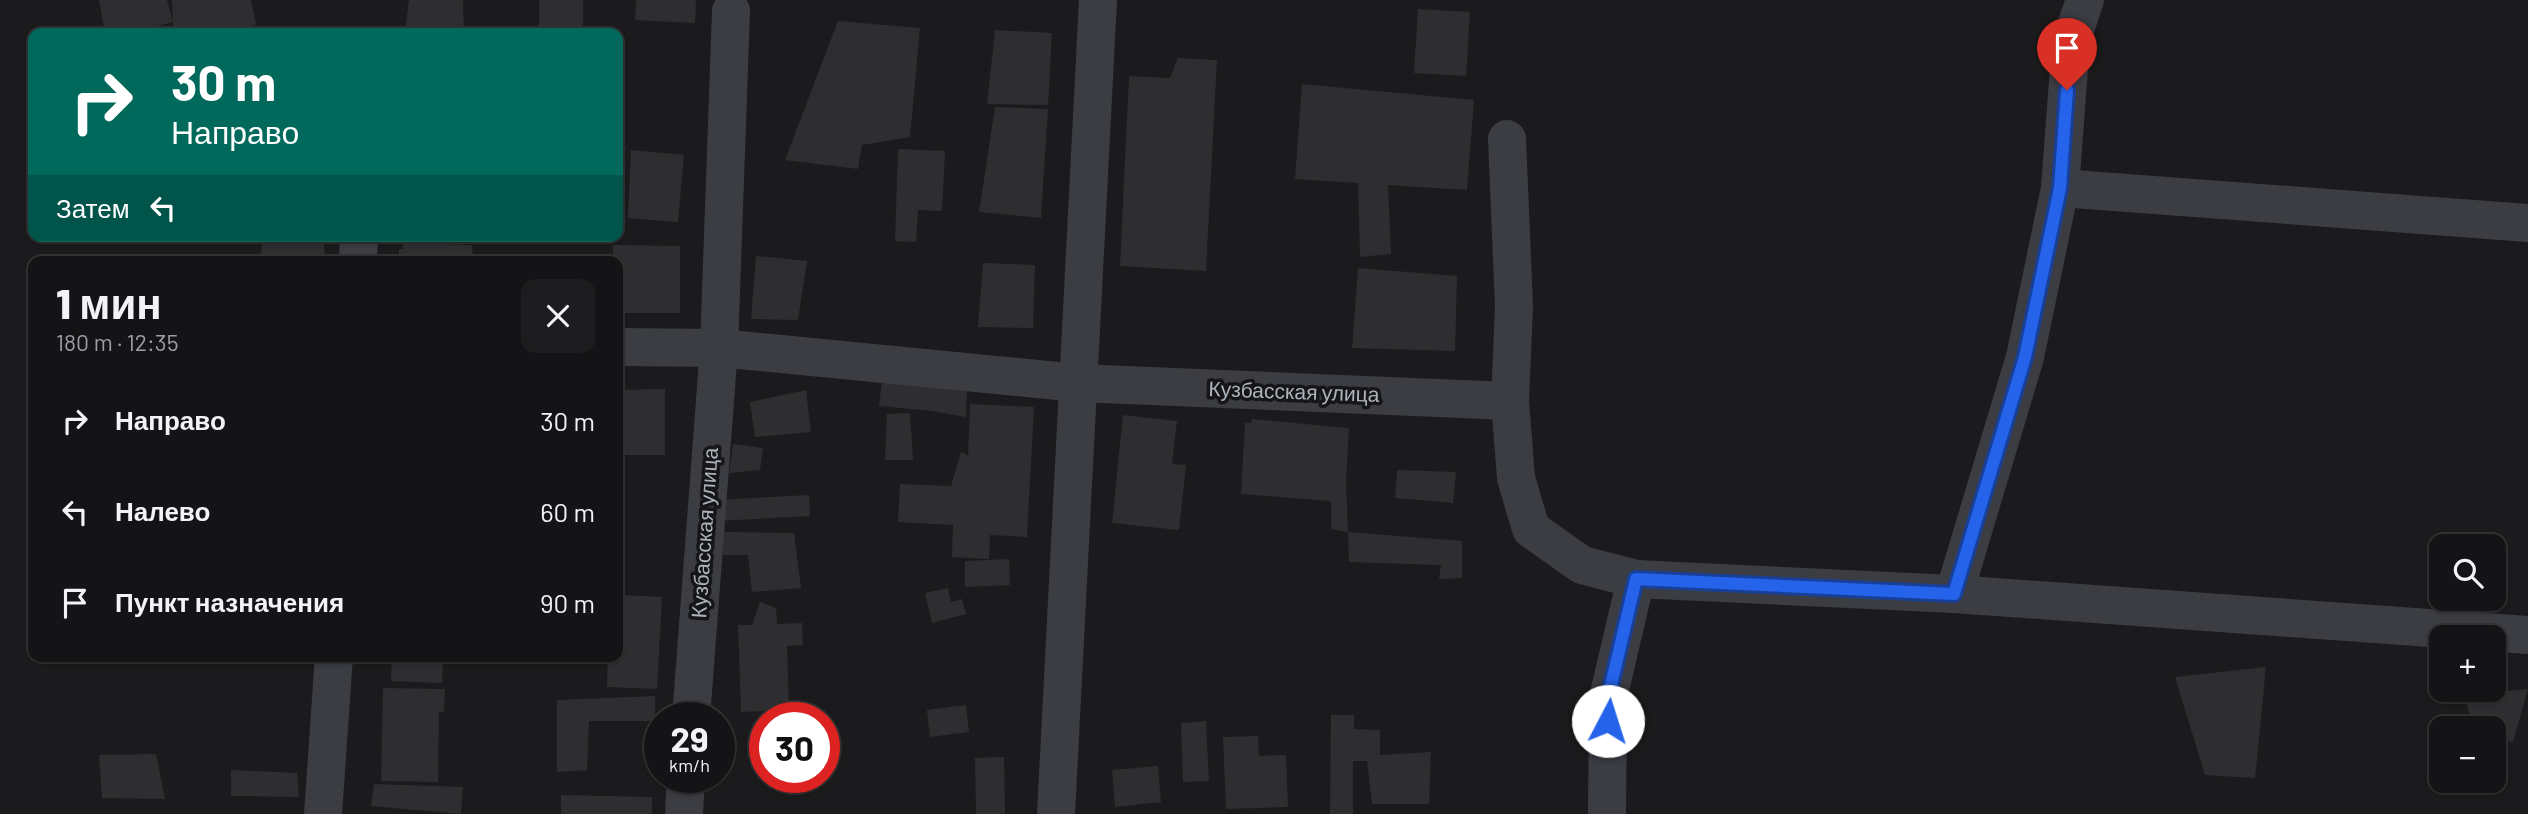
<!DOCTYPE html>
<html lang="ru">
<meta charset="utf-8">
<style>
:root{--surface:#141416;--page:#1d1d1f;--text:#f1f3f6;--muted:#9d9ea1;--line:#333335}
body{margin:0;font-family:Barlow,sans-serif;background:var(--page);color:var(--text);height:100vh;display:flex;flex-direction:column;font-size:26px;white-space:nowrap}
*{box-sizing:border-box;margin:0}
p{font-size:23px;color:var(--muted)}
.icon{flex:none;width:38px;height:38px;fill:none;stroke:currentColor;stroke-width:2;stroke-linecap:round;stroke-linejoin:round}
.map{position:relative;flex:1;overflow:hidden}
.sheet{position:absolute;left:28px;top:256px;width:595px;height:406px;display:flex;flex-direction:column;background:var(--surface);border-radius:14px;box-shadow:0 2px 5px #0004,0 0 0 2px var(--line)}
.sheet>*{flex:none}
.top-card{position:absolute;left:28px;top:28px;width:595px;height:214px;border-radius:14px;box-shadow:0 2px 5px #0004,0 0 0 2px var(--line);background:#00695c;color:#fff;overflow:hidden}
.fabs{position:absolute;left:2429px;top:534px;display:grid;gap:14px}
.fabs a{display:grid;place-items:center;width:77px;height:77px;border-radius:14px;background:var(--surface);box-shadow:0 2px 5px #0004,0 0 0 2px var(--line);font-size:35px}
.speed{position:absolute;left:644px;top:702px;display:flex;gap:14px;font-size:35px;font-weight:700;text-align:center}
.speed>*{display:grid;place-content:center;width:91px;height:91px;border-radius:50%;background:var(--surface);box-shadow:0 2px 5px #0004,0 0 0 2px var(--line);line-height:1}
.speed small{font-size:18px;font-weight:400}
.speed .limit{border:10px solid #d22;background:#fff;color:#111}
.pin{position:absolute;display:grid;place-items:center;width:60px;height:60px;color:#fff;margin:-72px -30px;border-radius:50% 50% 50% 0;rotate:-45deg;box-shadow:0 0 7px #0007}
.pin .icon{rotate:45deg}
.me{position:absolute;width:77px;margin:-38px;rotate:5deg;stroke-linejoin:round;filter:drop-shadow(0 0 5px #0008)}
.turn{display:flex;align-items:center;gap:24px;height:147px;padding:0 28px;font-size:32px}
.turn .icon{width:91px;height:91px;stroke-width:2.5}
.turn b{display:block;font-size:49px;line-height:60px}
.then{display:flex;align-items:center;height:66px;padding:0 28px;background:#0003;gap:14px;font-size:26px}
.round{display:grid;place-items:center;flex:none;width:74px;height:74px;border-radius:14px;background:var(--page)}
.head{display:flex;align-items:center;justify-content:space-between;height:119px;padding:0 28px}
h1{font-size:42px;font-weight:800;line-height:52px}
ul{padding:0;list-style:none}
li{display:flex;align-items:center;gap:21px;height:91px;padding:0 28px}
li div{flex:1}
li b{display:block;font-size:26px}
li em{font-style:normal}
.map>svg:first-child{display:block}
.building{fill:#2e2e31}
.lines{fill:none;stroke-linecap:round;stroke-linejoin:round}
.minor{stroke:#3b3d43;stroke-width:38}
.route-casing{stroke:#184099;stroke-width:18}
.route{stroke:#2563eb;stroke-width:12}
.labels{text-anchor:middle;stroke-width:7;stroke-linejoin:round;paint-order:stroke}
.street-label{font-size:21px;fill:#adb3bd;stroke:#161618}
</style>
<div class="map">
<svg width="2528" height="814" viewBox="0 0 2528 814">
<rect width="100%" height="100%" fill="#1b1b1d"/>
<g class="building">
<path d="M99 0H167L173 22 153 27V33H105Z"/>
<path d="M172 0H251L256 25 196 33H170L173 25Z"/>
<path d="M409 0H463L464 33H405Z"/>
<rect x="539" y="0" width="44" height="33"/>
<path d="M636 0H696L695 23 635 20Z"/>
<path d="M1418 9 1470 12 1466 76 1414 73Z"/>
<path d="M838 21 920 28 910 137 862 145 858 169 785 160Z"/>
<path d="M995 30 1052 33 1048 105 987 104Z"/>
<path d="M1178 58 1217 60 1206 271 1120 266 1129 76 1170 78Z"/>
<path d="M1302 84 1474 100 1467 190 1388 185 1391 254 1360 257 1358 183 1295 179Z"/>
<path d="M995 107 1048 109 1041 218 979 212Z"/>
<path d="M898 149 945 151 942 211 918 210 916 242 895 241Z"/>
<path d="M631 150 684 155 678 222 628 218Z"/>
<path d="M263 236 324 240 325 261H260Z"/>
<path d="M403 242 472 245 473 261H399V249H403Z"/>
<path d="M613 245 680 246V313H618V261H613Z"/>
<path d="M756 256 807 261 798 320 751 319Z"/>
<path d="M983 263 1035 265 1033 328 978 327Z"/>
<path d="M1358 268 1457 276 1455 351 1352 348Z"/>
<path d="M882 380 967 388 966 417 932 411 879 406Z"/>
<path d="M665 389V455H618V390Z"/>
<path d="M806 390 811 432 755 437 750 402Z"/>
<path d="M970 404 1034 407 1027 537 990 535 989 559 952 557 953 525 898 522 900 484 951 486 961 452 968 456Z"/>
<path d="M910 413 913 460H885L887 414Z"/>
<path d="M1123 415 1177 421 1172 464 1186 465 1179 530 1112 523Z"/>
<path d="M1252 419 1349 428 1346 482 1348 532 1331 529V501L1241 494 1245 422 1251 423Z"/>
<path d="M733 444 763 448 760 470 729 473Z"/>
<path d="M1397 470 1456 472 1453 503 1395 498Z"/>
<path d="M809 495 810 516 718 521 717 500Z"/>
<path d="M722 532 794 533 801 588 752 592 748 555H723Z"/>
<path d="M1348 532 1462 541V578L1439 579 1441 565 1349 562Z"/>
<path d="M1009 559 1010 585 965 587V561Z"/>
<path d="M948 588 951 602 962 599 966 614 932 623 925 593Z"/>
<path d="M622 595 662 597 657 689 607 687 608 656H618V605Z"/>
<path d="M760 602 776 608 777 624 802 623 803 645 787 646 789 710 741 712 738 625H752Z"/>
<path d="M392 656H443L442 683 391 681Z"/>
<path d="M2266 667 2255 778 2205 775 2175 677Z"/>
<path d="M383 688 445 689 444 712H439L438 782 381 781Z"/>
<path d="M2528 689 2513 742 2494 739V728H2474L2464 696Z"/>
<path d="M655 696V716H653V721H589L587 770 557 772V700Z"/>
<path d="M966 705 969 732 930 737 927 710Z"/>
<path d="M1331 715H1354V729L1380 730V755L1431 752 1429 804H1372L1367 761H1353V814H1330Z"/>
<path d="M1206 721 1209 781 1183 782 1181 723Z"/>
<path d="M1258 736 1259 756 1286 755 1288 807 1226 809 1223 737Z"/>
<path d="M156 754 165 799 102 798 99 755Z"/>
<path d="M1004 757 1005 814H976L975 758Z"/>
<path d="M1158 766 1161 802 1115 807 1112 770Z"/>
<path d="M231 770 297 773 299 797 231 796Z"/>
<path d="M374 784 463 787 461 814 371 806Z"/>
<path d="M561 795 652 797V814H561Z"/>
</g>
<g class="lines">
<g class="minor">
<path d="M1507 139 1514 306 1510 401 1516 478 1531 529 1582 565 1636 579 1608 698 1607 814"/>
<path d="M2060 188 2528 223"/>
<path d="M358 261 359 236"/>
<path d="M618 347 719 348 1078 383 1510 401"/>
<path d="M1636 579 1954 594 2528 635"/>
<path d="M1954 594 2025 357 2060 188 2071 41 2085 0"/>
<path d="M691 718 719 348 731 11"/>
<path d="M323 814 334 656"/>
<path d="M684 814 686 777"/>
<path d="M1056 814 1098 0"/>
</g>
</g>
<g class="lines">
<g class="route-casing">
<path id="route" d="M1608 721V698L1636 579 1954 594 2025 357 2060 188 2067 90"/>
</g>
<use href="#route" class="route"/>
</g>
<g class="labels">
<g class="street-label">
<text transform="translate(1294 392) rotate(2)" y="7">Кузбасская улица</text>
<text transform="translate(705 533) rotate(-86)" y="7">Кузбасская улица</text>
</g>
</g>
</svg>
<div class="fabs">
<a><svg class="icon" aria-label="search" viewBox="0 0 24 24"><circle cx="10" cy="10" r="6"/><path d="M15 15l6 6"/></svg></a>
<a>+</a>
<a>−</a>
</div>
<div class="speed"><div>29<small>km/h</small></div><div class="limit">30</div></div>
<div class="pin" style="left:2067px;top:90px;background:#d93025"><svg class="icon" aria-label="arrive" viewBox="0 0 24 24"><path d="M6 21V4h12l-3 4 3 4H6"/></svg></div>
<svg class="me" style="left:1608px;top:721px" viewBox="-20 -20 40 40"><circle r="19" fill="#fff"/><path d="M0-13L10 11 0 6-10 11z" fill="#2563eb"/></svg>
<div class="top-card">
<div class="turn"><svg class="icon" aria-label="right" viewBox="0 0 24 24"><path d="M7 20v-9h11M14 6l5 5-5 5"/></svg><div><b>30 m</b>Направо</div></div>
<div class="then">Затем<svg class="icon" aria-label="left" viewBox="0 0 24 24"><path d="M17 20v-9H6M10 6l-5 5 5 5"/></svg></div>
</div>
<section class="sheet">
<div class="head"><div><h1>1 мин</h1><p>180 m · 12:35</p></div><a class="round"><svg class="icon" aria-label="close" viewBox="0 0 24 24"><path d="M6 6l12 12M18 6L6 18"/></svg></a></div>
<ul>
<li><svg class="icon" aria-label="right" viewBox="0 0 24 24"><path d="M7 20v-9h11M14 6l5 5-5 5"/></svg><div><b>Направо</b></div><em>30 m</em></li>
<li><svg class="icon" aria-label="left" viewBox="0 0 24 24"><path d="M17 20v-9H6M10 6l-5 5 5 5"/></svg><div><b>Налево</b></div><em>60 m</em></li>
<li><svg class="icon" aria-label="arrive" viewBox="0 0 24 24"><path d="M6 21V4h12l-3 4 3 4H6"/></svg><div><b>Пункт назначения</b></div><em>90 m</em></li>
</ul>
</section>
</div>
